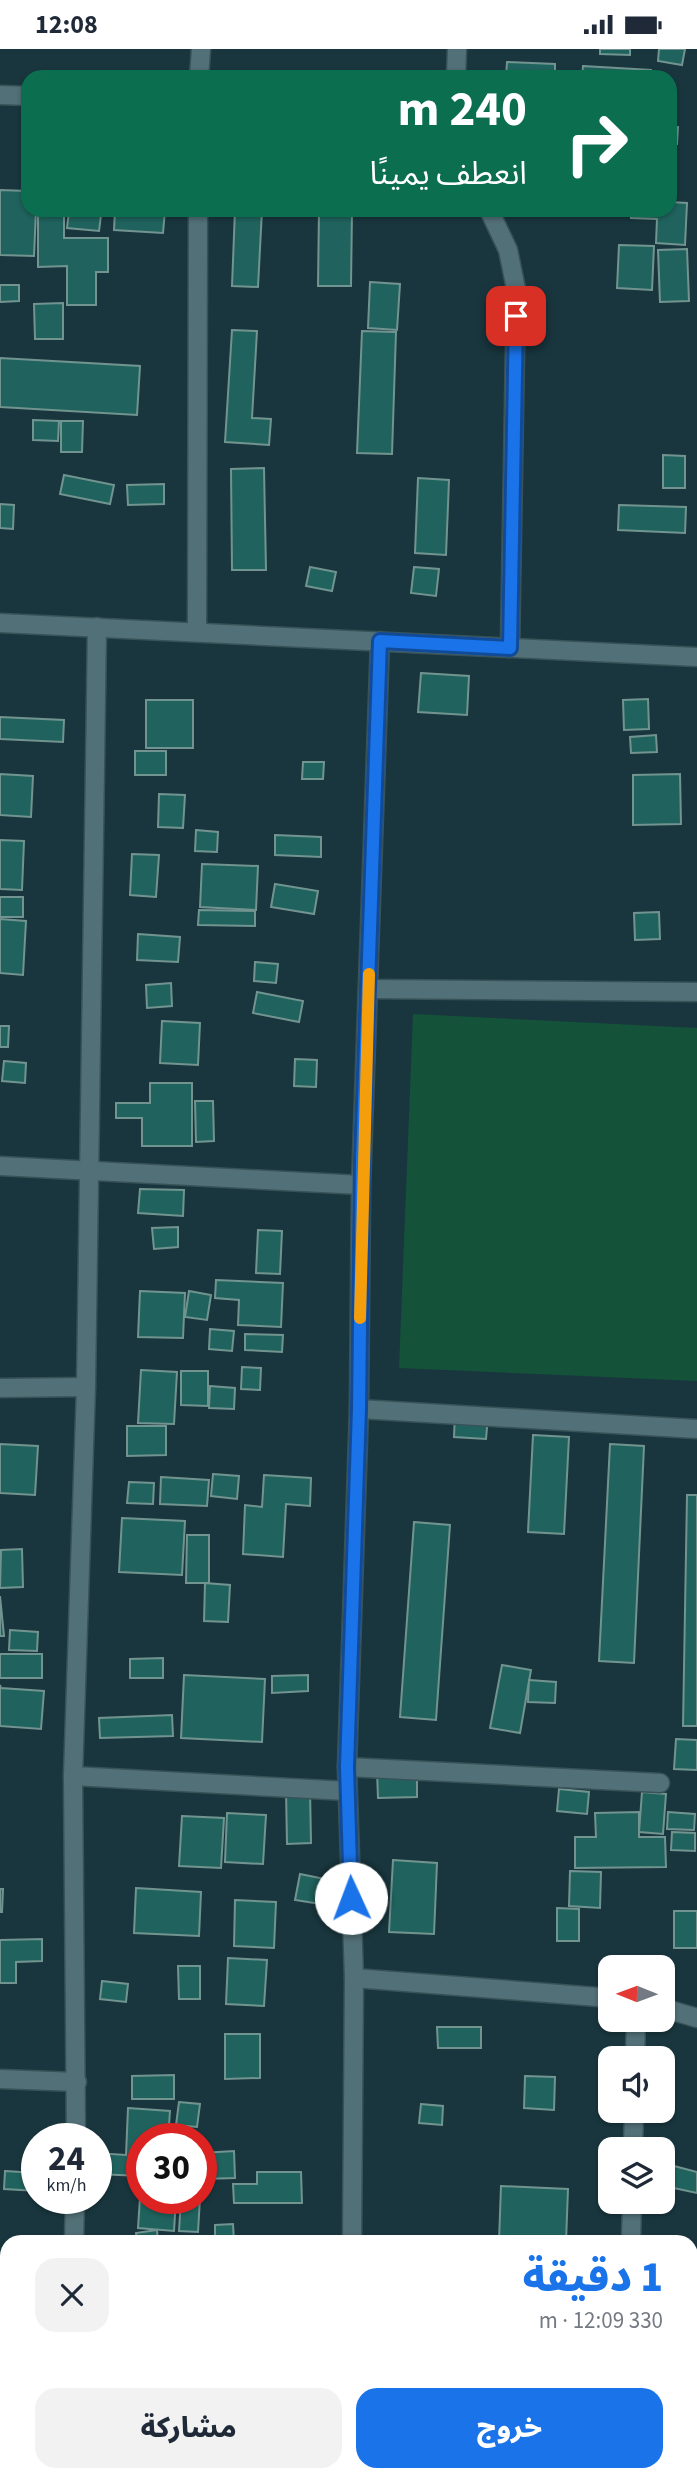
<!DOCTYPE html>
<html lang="ar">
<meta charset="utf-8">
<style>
:root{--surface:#fff;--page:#f2f2f3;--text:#1f2937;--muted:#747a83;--accent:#1a73e8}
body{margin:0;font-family:"Source Sans 3","Noto Sans Arabic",sans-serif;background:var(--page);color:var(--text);direction:rtl;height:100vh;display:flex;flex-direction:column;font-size:26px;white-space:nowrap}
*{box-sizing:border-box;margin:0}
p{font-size:23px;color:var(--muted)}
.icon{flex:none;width:38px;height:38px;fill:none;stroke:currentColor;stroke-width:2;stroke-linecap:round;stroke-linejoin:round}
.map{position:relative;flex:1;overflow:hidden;direction:ltr}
.drawer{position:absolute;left:0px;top:2186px;width:698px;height:247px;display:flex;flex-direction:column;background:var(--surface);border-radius:21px 21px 0 0;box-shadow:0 2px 5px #0004;direction:rtl}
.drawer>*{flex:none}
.top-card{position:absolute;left:21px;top:21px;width:656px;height:147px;border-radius:21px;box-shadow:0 2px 5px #0004;direction:rtl;background:#0b6e4f;color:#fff;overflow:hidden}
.needle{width:46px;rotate:271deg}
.buttons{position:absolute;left:598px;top:1906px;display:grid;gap:14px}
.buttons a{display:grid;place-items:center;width:77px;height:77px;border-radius:14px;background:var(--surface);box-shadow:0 2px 5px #0004;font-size:35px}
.speed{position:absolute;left:21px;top:2074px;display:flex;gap:14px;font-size:35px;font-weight:700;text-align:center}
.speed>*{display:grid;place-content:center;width:91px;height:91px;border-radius:50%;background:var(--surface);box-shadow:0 2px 5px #0004;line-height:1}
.speed small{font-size:18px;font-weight:400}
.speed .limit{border:10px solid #d22;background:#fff;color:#111}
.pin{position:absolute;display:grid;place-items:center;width:60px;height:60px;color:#fff;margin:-30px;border-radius:14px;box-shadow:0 4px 10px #0006}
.me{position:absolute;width:77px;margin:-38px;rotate:358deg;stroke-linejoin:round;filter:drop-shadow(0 0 5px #0008)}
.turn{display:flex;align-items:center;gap:24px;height:147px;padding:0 35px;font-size:32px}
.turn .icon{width:91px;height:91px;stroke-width:2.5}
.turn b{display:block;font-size:49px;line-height:60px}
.round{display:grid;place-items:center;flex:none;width:74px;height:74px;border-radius:21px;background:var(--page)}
.overview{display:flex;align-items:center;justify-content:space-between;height:119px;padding:0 35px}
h1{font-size:42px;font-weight:800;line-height:52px;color:var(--accent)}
.action{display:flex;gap:14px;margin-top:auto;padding:14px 35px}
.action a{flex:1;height:80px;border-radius:21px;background:var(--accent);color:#fff;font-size:28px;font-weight:800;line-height:80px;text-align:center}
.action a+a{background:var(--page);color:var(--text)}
.status{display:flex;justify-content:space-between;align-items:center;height:49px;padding:0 35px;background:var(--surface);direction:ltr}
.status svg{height:19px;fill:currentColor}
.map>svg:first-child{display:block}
.green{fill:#145339}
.building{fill:#20635e;stroke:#729490;stroke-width:2}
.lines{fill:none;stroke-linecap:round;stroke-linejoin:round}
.minor-casing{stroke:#385258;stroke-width:21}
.minor{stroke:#527078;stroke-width:18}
.route-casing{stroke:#114b97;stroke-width:18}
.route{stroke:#1a73e8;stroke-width:12}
.slow{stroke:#f59e0b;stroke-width:12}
</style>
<div class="status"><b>12:08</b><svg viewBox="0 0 49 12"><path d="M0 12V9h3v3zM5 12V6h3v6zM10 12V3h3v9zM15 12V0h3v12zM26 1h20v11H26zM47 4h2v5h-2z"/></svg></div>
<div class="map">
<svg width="697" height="2432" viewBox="0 0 697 2432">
<rect width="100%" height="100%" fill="#19363e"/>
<path class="green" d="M413 965 697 979V1332L399 1319Z"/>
<g class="building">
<path d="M600 0H630V6L600 5Z"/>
<path d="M659 0H685L682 16 658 12Z"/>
<path d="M507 13 555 15V28H506Z"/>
<path d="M583 17 651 21V28H582Z"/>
<path d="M670 78H678L677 95H670Z"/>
<path d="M0 141 28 142V161H36L34 207 0 206Z"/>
<path d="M670 153 687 154 685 196 656 194 657 170 631 169V161H670Z"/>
<path d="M38 161H64V189H108V223H96V256H67V217L38 218Z"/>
<path d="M115 161H165L163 184 114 181Z"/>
<path d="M235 161H262L258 238 232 237Z"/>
<path d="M319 161H352L351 237H318Z"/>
<path d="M69 162 101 166 99 182 67 179Z"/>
<path d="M619 196 654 197 652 241 617 239Z"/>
<path d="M687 200 689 252 660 253 658 201Z"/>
<path d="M370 233 400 235 397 281 368 279Z"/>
<path d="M0 236H19V252L0 253Z"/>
<path d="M63 254V290H35L34 255Z"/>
<path d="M232 281 257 282 252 369 271 370 269 396 225 393Z"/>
<path d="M362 282 396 283 392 405 357 404Z"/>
<path d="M0 309 140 317 137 366 0 358Z"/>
<path d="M33 371 59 372 58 392 33 391Z"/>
<path d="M61 372H83L82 403H61Z"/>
<path d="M663 406 685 407V439H663Z"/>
<path d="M264 419 266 521H232L231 420Z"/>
<path d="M64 426 114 436 110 455 60 445Z"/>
<path d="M418 429 449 431 446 506 415 504Z"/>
<path d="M164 435V455L128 456 127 436Z"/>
<path d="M0 455 14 456 13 480 0 479Z"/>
<path d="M619 456 686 458 685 484 618 481Z"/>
<path d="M310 518 336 523 332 542 306 537Z"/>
<path d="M414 518 439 520 436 547 411 544Z"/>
<path d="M421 624 469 627 467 666 418 663Z"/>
<path d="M648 650 649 680 624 681 623 651Z"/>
<rect x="146" y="651" width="47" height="48"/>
<path d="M0 668 64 671 63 693 0 690Z"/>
<path d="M656 686 657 703 631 704 630 688Z"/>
<rect x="135" y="702" width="31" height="24"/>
<path d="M303 713H324L323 730H302Z"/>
<path d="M0 725 33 727 31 768 0 766Z"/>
<path d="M680 725 681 775 633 776V726Z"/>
<path d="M159 745 185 746 183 779 158 778Z"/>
<path d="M196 781 218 783 217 803 195 802Z"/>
<path d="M275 786 321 788V808L275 806Z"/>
<path d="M0 791 24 792 22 841 0 840Z"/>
<path d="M132 805 159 806 156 848 130 846Z"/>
<path d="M202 815 258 817 256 861 200 858Z"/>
<path d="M275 835 318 842 314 865 271 858Z"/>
<rect x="0" y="848" width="23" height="20"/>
<path d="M199 861 255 862V877L198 876Z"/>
<path d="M659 863 660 890 635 891 634 864Z"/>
<path d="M0 870 26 872 23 926 0 924Z"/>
<path d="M138 885 180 888 178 913 137 911Z"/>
<path d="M255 913 278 915 276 934 254 932Z"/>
<path d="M171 934 172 957 147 959 146 936Z"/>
<path d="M257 943 303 952 299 973 253 964Z"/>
<path d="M162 972 200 974 198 1016 160 1014Z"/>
<path d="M0 977H9L8 998H0Z"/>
<path d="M295 1010 317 1011 316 1038 294 1037Z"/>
<path d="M4 1012 26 1014 25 1034 2 1032Z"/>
<path d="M150 1034H192V1097H142V1069H116V1054H150Z"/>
<path d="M195 1052H213L214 1092 196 1093Z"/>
<path d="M140 1140 184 1141 183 1167 138 1164Z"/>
<path d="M178 1178V1198L154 1200 152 1179Z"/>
<path d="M258 1181 282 1182 280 1225 256 1224Z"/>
<path d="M216 1231 283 1234 281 1278 238 1276 239 1251 215 1249Z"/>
<path d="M140 1242 185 1244 183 1289 138 1288Z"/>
<path d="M189 1242 211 1246 207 1271 185 1268Z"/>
<path d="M210 1280 234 1282 232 1302 209 1300Z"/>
<path d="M245 1285 283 1286 282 1303 245 1301Z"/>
<path d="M242 1318 261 1319 260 1341 241 1340Z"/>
<path d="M141 1321 177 1323 174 1375 138 1374Z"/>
<path d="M181 1322H208V1357L181 1356Z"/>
<path d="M210 1337 235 1339 234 1360 209 1359Z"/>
<path d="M455 1364 488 1367 486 1390 454 1388Z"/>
<path d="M127 1377H166V1406L127 1407Z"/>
<path d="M533 1386 569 1388 564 1485 528 1483Z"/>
<path d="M0 1395 38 1397 35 1446 0 1444Z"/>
<path d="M610 1395 644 1397 634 1614 599 1612Z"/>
<path d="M213 1425 239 1427 237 1450 211 1447Z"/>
<path d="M264 1426 311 1429 310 1457 286 1455 283 1508 243 1505 245 1456 262 1458Z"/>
<path d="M161 1428 209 1431 207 1457 160 1455Z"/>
<path d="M129 1433 154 1434 153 1455 127 1454Z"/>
<path d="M687 1446H697V1677H683Z"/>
<path d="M122 1469 185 1472 182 1526 119 1523Z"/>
<path d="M414 1473 450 1476 436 1671 400 1668Z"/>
<path d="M187 1486H209V1534H186Z"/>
<path d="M22 1500 23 1538 0 1539 1 1501Z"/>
<path d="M205 1534 230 1536 228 1573 204 1572Z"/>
<path d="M0 1547 4 1587H0Z"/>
<path d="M10 1581 38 1583 37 1602 9 1601Z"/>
<rect x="0" y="1605" width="42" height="24"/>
<path d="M163 1609V1629H130V1610Z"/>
<path d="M502 1616 531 1621 520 1684 490 1679Z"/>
<path d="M184 1626 265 1630 262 1693 181 1689Z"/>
<path d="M308 1626V1642L272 1644V1627Z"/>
<path d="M529 1631 556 1633 555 1654 528 1653Z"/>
<path d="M0 1636 1 1639 44 1642 41 1680 0 1677Z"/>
<path d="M172 1666 173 1687 100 1689 99 1669Z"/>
<path d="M676 1690 697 1691V1721L674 1720Z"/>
<path d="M377 1722H417V1748L378 1749Z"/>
<path d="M559 1740 589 1743 587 1765 557 1762Z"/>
<path d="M286 1741H310L311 1794 287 1795Z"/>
<path d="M642 1743 666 1745 663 1785 639 1783Z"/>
<path d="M639 1763V1788H665L666 1818 575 1819V1788H596L595 1764Z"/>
<path d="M668 1763 695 1765 694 1781 667 1780Z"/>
<path d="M227 1764 266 1766 263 1815 225 1813Z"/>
<path d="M182 1767 224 1769 221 1819 179 1817Z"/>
<path d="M672 1783 695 1784V1802L671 1801Z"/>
<path d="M393 1811 437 1814 434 1885 389 1883Z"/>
<path d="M570 1822 601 1823 600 1859 569 1857Z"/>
<path d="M300 1825 325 1830 321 1855 295 1851Z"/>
<path d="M136 1839 201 1843 199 1887 134 1884Z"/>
<path d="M0 1840H3L2 1863H0Z"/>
<path d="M235 1851 276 1853 274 1899 234 1897Z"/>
<path d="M557 1859 579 1860V1892H557Z"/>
<rect x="674" y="1862" width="23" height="37"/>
<path d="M42 1890V1912L16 1913V1934H0V1891Z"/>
<path d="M228 1909 267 1911 264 1957 226 1955Z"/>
<path d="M178 1917H200V1950H179Z"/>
<path d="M102 1932 128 1935 126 1953 100 1950Z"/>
<path d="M437 1978H481V1999H438Z"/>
<path d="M225 1985H260V2029L225 2030Z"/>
<path d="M174 2026V2050H132V2027Z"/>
<path d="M525 2027 555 2028 554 2061 524 2059Z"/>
<path d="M179 2053 200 2055 197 2078 176 2076Z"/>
<path d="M421 2055 443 2057 442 2076 419 2074Z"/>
<path d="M128 2059 170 2062 168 2090H142V2127L96 2125V2104L126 2106Z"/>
<path d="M234 2102 235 2129 201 2130V2104Z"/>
<path d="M674 2117 697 2123V2144L669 2138Z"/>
<path d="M5 2122 37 2124V2142L4 2140Z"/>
<path d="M257 2123H301L302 2154H234L233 2135H257Z"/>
<path d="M141 2134 142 2149H176L174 2182 138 2179Z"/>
<path d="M501 2137 568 2140 566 2193 499 2192Z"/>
<path d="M181 2149H200L198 2183 179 2182Z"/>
<path d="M233 2175 234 2193H215V2176Z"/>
<path d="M157 2181 158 2193H137L136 2184Z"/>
<path d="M270 2188H301L302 2193H270Z"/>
<path d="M691 2245 697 2246V2277L691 2276Z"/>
<path d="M691 2310H696L694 2336H691Z"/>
<rect x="691" y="2351" width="6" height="24"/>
<path d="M691 2378H697V2394L691 2395Z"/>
<rect x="133" y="2426" width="30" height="6"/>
<path d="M193 2426H213V2432H192Z"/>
<path d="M217 2426H236V2427L217 2429Z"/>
<path d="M237 2426H275L274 2432 237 2430Z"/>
<path d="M378 2426H416V2432H377Z"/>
<path d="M436 2426H456L454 2432H435Z"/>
</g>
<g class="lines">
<g class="minor-casing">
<g id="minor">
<path d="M199 28 201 0"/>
<path d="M456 28 457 0"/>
<path d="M0 46 28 47"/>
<path d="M489 161 508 201 516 240 510 599"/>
<path d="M0 574 697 608"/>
<path d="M197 583 198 161"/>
<path d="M368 940 697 943"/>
<path d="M0 1117 361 1136"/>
<path d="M0 1339 86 1338"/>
<path d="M359 1360 697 1380"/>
<path d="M347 1718 660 1734"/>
<path d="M73 1727 347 1742"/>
<path d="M354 1929 611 1949"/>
<path d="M663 1959 697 1969"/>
<path d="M635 2009 636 1970"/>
<path d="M0 2030 77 2033"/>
<path d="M76 2090 73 1727 86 1338 97 578"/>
<path d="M633 2100 634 2062"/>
<path d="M74 2193 75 2149"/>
<path d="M352 2193 354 1929 347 1718 359 1360 361 1136 380 592"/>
<path d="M631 2193 632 2152"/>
<path d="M70 2432V2426"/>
<path d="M350 2432V2426"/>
<path d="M626 2432V2426"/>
</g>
</g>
<use href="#minor" class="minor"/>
</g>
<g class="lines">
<g class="route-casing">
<path id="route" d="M351 1849 347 1718 359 1360 362 1111 380 592 510 599 516 267"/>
</g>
<use href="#route" class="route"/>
<path class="slow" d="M360 1269 369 925"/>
</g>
</svg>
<div class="buttons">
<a><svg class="needle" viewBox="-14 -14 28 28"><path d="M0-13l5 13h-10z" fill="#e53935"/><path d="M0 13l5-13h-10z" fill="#747a83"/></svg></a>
<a><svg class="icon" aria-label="sound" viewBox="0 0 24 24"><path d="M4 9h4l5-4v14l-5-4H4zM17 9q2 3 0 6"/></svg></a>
<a><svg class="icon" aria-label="layers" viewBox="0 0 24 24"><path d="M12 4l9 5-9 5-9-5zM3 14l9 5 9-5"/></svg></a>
</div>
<div class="speed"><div>24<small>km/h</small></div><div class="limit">30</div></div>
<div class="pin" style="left:516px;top:267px;background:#d93025"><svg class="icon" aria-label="arrive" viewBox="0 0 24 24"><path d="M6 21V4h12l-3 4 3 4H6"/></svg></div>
<svg class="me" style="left:351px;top:1849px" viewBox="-20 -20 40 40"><circle r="19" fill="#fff"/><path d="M0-13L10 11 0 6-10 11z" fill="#1a73e8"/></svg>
<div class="top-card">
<div class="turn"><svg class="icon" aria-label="right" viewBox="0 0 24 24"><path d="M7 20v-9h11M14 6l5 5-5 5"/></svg><div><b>240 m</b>انعطف يمينًا</div></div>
</div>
<section class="drawer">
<div class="overview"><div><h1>1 دقيقة</h1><p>330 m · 12:09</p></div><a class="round"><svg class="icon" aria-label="close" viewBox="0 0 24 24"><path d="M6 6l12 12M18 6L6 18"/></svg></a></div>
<div class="action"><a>خروج</a><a>مشاركة</a></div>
</section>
</div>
